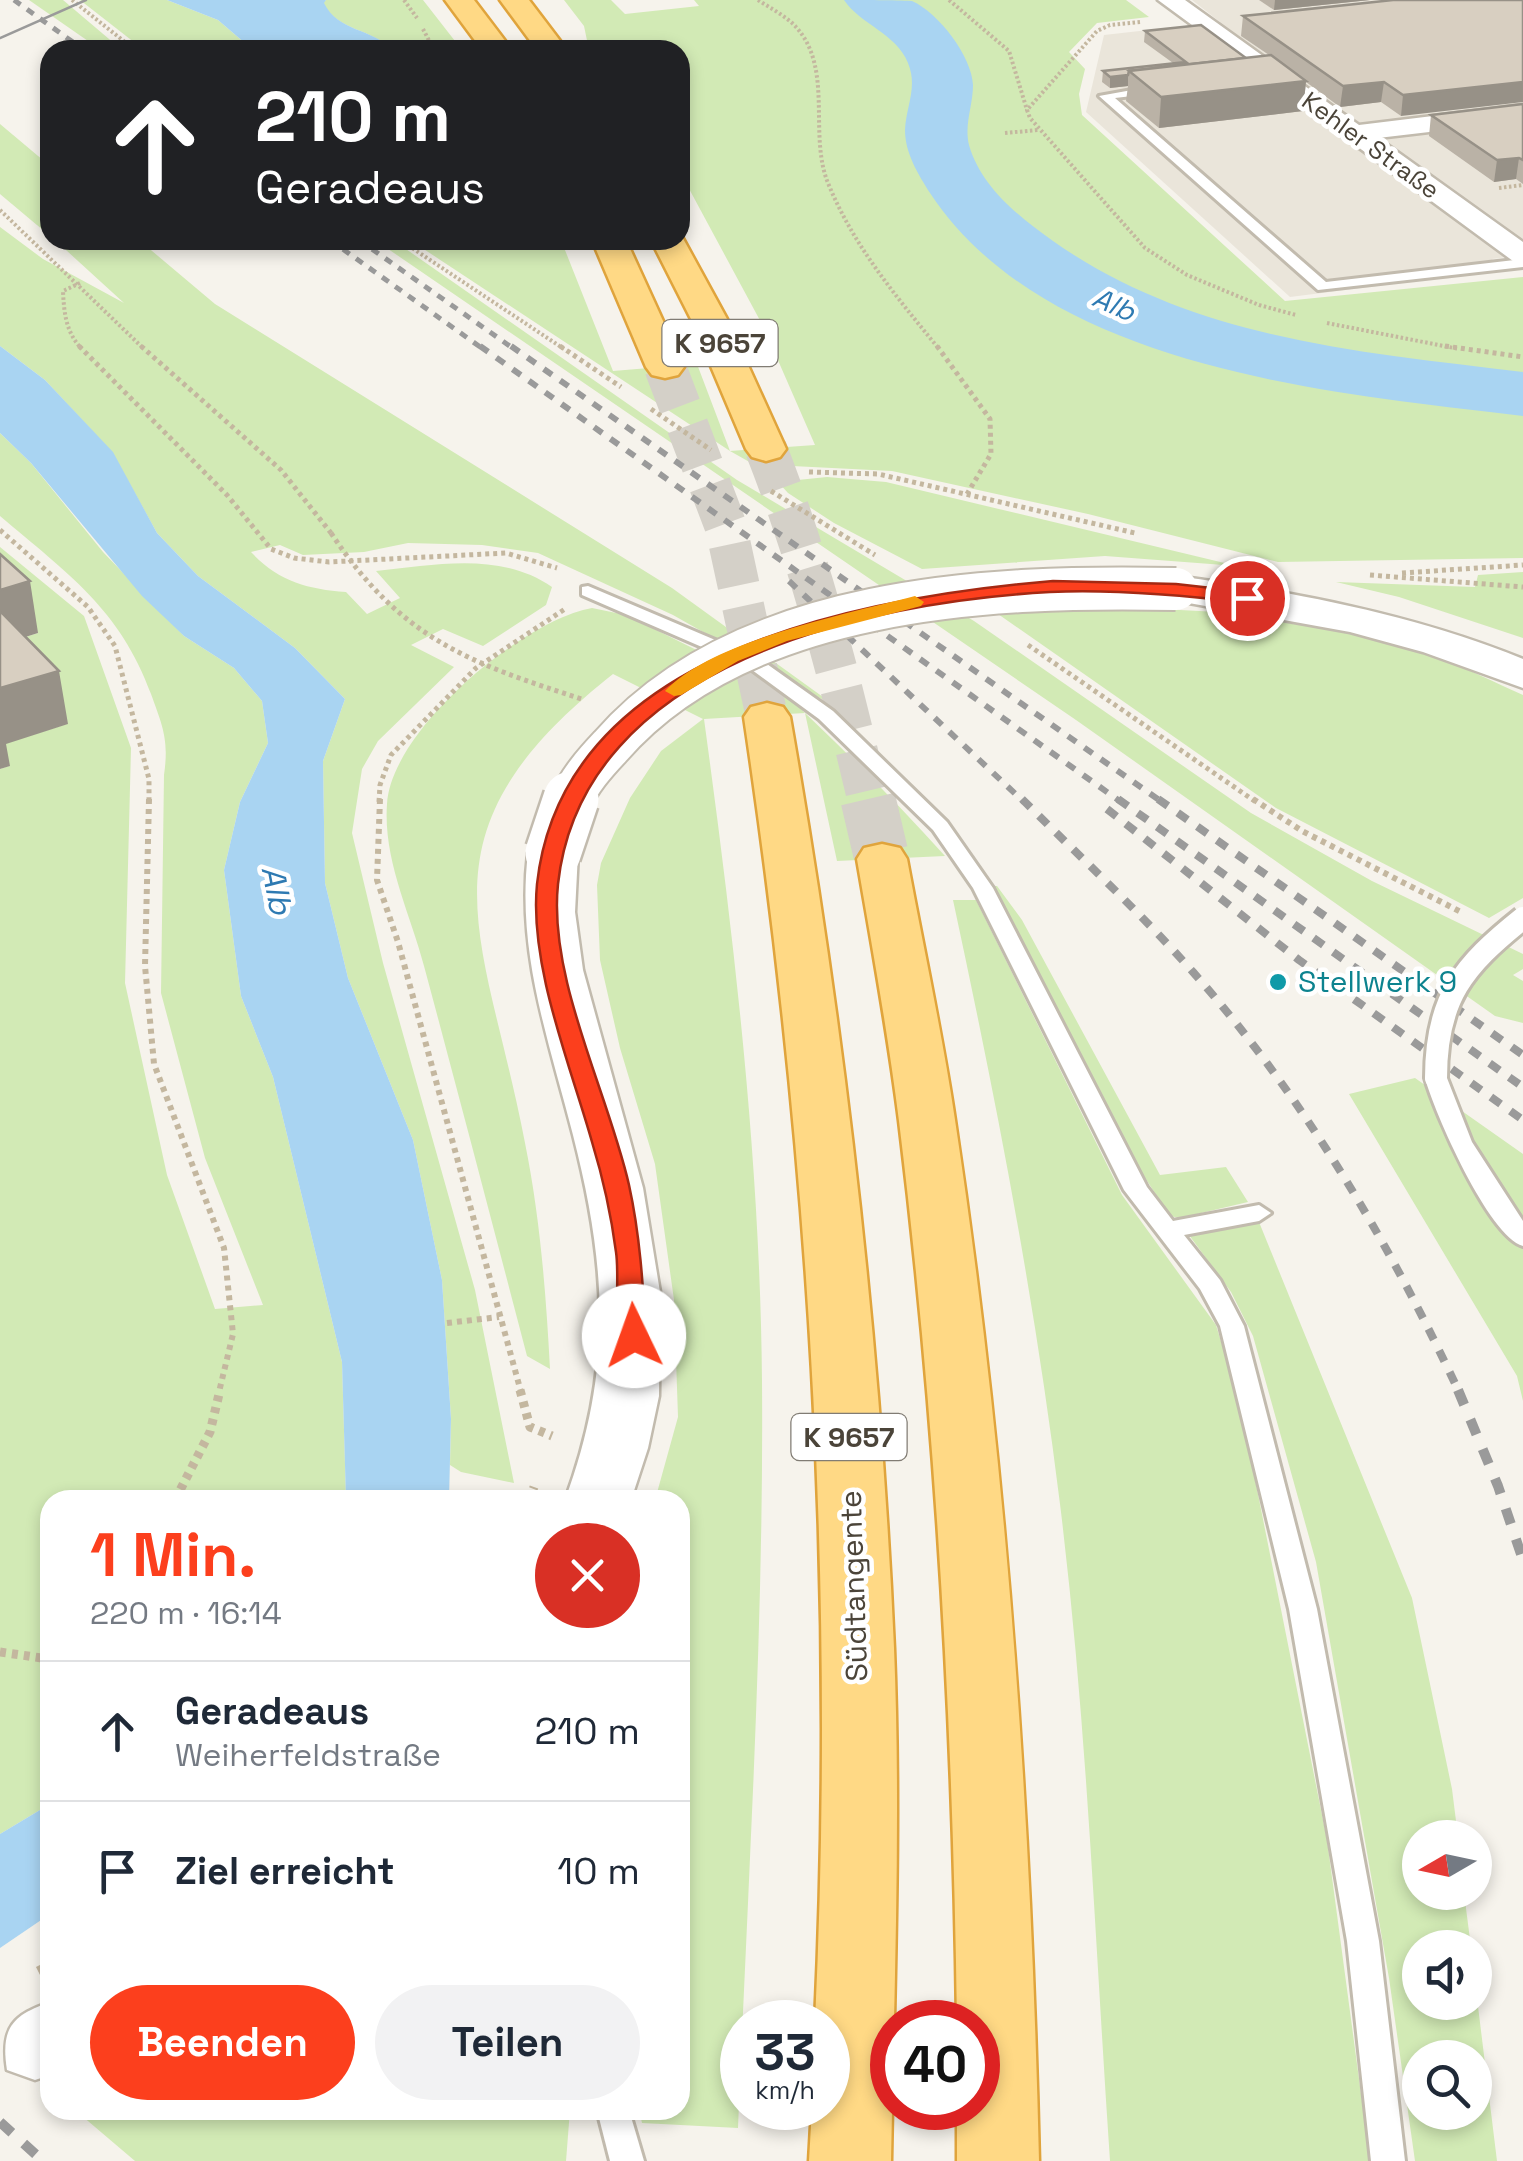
<!DOCTYPE html>
<html lang="de">
<meta charset="utf-8">
<style>
:root{--surface:#fff;--page:#f2f2f3;--text:#1f2937;--muted:#747a83;--line:#e0e1e3;--accent:#fc3f1d}
body{margin:0;font-family:"Space Grotesk",sans-serif;background:var(--page);color:var(--text);height:100vh;display:flex;flex-direction:column;font-size:38px;white-space:nowrap}
*{box-sizing:border-box;margin:0}
p{font-size:32px;color:var(--muted)}
.icon{flex:none;width:55px;height:55px;fill:none;stroke:currentColor;stroke-width:2;stroke-linecap:round;stroke-linejoin:round}
.map{position:relative;flex:1;overflow:hidden}
.side{position:absolute;left:40px;top:1490px;width:650px;height:630px;display:flex;flex-direction:column;background:var(--surface);border-radius:30px;box-shadow:0 5px 15px #0003}
.side>*{flex:none}
.hud{position:absolute;left:40px;top:40px;width:650px;height:210px;border-radius:30px;box-shadow:0 5px 15px #0003;background:#202124;color:#fff;overflow:hidden}
.needle{width:65px;rotate:261deg}
.controls{position:absolute;left:1402px;top:1820px;display:grid;gap:20px}
.controls a{display:grid;place-items:center;width:90px;height:90px;border-radius:50%;background:var(--surface);box-shadow:0 5px 15px #0003;font-size:50px}
.speed{position:absolute;left:720px;top:2000px;display:flex;gap:20px;font-size:50px;font-weight:700;text-align:center}
.speed>*{display:grid;place-content:center;width:130px;height:130px;border-radius:50%;background:var(--surface);box-shadow:0 5px 15px #0003;line-height:1}
.speed small{font-size:25px;font-weight:400}
.speed .limit{border:15px solid #d22;background:#fff;color:#111}
.pin{position:absolute;display:grid;place-items:center;width:85px;height:85px;color:#fff;margin:-42px;border:5px solid #fff;border-radius:50%;box-shadow:0 2px 10px #0007}
.me{position:absolute;width:110px;margin:-55px;rotate:357deg;stroke-linejoin:round;filter:drop-shadow(0 0 8px #0008)}
.turn{display:flex;align-items:center;gap:35px;height:210px;padding:0 50px;font-size:45px}
.turn .icon{width:130px;height:130px;stroke-width:2.5}
.turn b{display:block;font-size:70px;line-height:85px}
.round{display:grid;place-items:center;flex:none;width:105px;height:105px;border-radius:52px;background:var(--page)}
.summary{display:flex;align-items:center;justify-content:space-between;height:170px;padding:0 50px}
h1{font-size:60px;font-weight:700;line-height:75px;color:var(--accent)}
.primary-button{display:flex;gap:20px;margin-top:auto;padding:20px 50px}
.primary-button a{flex:1;height:115px;border-radius:60px;background:var(--accent);color:#fff;font-size:40px;font-weight:700;line-height:115px;text-align:center}
.primary-button a+a{background:var(--page);color:var(--text)}
ul{padding:0;list-style:none}
li{display:flex;align-items:center;gap:30px;height:140px;padding:0 50px;border-top:2px solid var(--line)}
li div{flex:1}
li b{display:block;font-size:38px}
li em{font-style:normal}
.map>svg:first-child{display:block}
.residential{fill:#eae5da}
.green{fill:#d2eab5;fill-rule:evenodd}
.water{fill:#a9d4f2}
.lines{fill:none;stroke-linecap:round;stroke-linejoin:round}
.river{fill:#a9d4f2;fill-rule:evenodd}
.trunk-tunnel-far1{stroke:#d4d0c8;stroke-width:42;stroke-dasharray:42 21;stroke-linecap:butt}
.trunk-tunnel{stroke:#d4d0c8;stroke-width:55;stroke-dasharray:55 28;stroke-linecap:butt}
.service-casing{stroke:#c2bbae;stroke-width:6}
.minor-casing{stroke:#c2bbae;stroke-width:5}
.tertiary-casing{stroke:#c2bbae;stroke-width:5}
.trunk-casing{stroke:#e0a43c;stroke-width:5}
.path-far3{stroke:#c4b79f;stroke-width:4;stroke-dasharray:2.5 2.5;stroke-linecap:butt}
.path-far2{stroke:#c4b79f;stroke-width:5;stroke-dasharray:4 4;stroke-linecap:butt}
.path-far1{stroke:#c4b79f;stroke-width:6;stroke-dasharray:5 5;stroke-linecap:butt}
.path{stroke:#c4b79f;stroke-width:9;stroke-dasharray:6 6;stroke-linecap:butt}
.service{fill:#fff;fill-rule:evenodd}
.minor{fill:#fff;fill-rule:evenodd}
.tertiary{fill:#fff;fill-rule:evenodd}
.trunk{fill:#ffd985;fill-rule:evenodd}
.tram{stroke:#9a9a9a;stroke-width:2.5}
.rail-far3{stroke:#9a9a9a;stroke-width:5;stroke-dasharray:8 8;stroke-linecap:butt}
.rail-far2{stroke:#9a9a9a;stroke-width:6;stroke-dasharray:10 10;stroke-linecap:butt}
.rail-far1{stroke:#9a9a9a;stroke-width:8;stroke-dasharray:12 12;stroke-linecap:butt}
.rail{stroke:#9a9a9a;stroke-width:10;stroke-dasharray:16 16;stroke-linecap:butt}
.service-bridge-casing{stroke:#c2bbae;stroke-width:28;stroke-linecap:butt}
.tertiary-bridge-far1-casing{stroke:#c2bbae;stroke-width:46;stroke-linecap:butt}
.tertiary-bridge-casing{stroke:#c2bbae;stroke-width:60;stroke-linecap:butt}
.path-bridge{stroke:#c4b79f;stroke-width:5;stroke-dasharray:4 4;stroke-linecap:butt}
.service-bridge{stroke:#fff;stroke-width:22}
.tertiary-bridge-far1{stroke:#fff;stroke-width:42}
.tertiary-bridge{stroke:#fff;stroke-width:55}
.wall{fill:#bab2a6}
.shaded-wall{fill:#979187}
.building{fill:#d8cfc1;stroke:#979187;stroke-width:2.5}
.route{fill:#fc3f1d;stroke:#a42913;stroke-width:2.5}
.slow{fill:#f59e0b}
.culture-dot{fill:#0f9aa8;stroke:#fff;stroke-width:4}
.labels{text-anchor:middle;stroke-width:9;stroke-linejoin:round;paint-order:stroke}
.far-street-label{font-size:25px;fill:#4b4439;stroke:#fff}
.far-water-label{font-size:28px;font-style:italic;fill:#2e7ab2;stroke:#fff}
.shield{fill:#fff;stroke:#817c74;stroke-width:2.5}
.shield-label{font-size:28px;font-weight:bold;fill:#4b4439}
.culture-label{font-size:30px;fill:#0d838f;stroke:#fff;text-anchor:start}
.street-label{font-size:30px;fill:#4b4439;stroke:#fff}
.water-label{font-size:32px;font-style:italic;fill:#2e7ab2;stroke:#fff}
</style>
<div class="map">
<svg width="1523" height="2161" viewBox="0 0 1523 2161">
<rect width="100%" height="100%" fill="#f6f3ec"/>
<path class="residential" d="M1192 0H1523V255L1492 259 1503 270 1290 297 1086 112 1104 35 1220 22Z"/>
<g class="green">
<path d="M29 0H63L122 50H101Z"/>
<path d="M80 0H167L218 20 253 50H144Z"/>
<path d="M326 0H423L462 50H392C372 28 338 32 323 3Z"/>
<path d="M564 0H611L625 14 699 6 694 0H1126L1149 17 1097 23 1069 52 1085 69 1079 94 1082 115 1285 301 1523 277V558L1278 562 1088 514 892 471 753 464 730 451 410 240H561L613 371 697 364 730 451 815 445 763 326 680 172V50H589L584 26Z"/>
<path d="M0 124 50 166V236L0 194Z"/>
<path d="M0 227 43 259 124 303 55 240H139L215 304 672 588 841 710 673 615 538 553 482 545 408 543 364 552 303 555 280 545 251 552C278 581 307 589 346 592L367 614 400 598 376 571C435 565 500 551 552 587L546 605 483 646 443 629 411 645 454 667 378 741 362 769 352 833 383 963 475 1290 514 1483 461 1472 450 1465 451 1419 442 1280 413 1140 348 978 325 883 323 761 345 699 295 648 198 576 157 533 112 452 45 380 0 346Z"/>
<path d="M375 240H393L737 480 974 621 1251 813 1372 881 1523 954V969L1513 975 1523 981V1023L1495 1016 1076 720Z"/>
<path d="M0 433 31 463 103 552 184 636 234 668 262 701 268 743 240 802 224 870 241 996 273 1077 342 1362 346 1498 50 1500V1804L0 1834V769L9 766 0 745 67 724 0 645 38 633 0 598V547L84 616 131 748 125 983 167 1175 215 1309 263 1305 205 1158 161 993 164 775C169 740 163 727 151 694 120 609 67 573 0 516Z"/>
<path d="M827 477 886 482 1237 566 1105 556 922 569 834 523 788 493 778 482Z"/>
<path d="M1523 572V638L1399 597 1336 582 1475 587 1478 575Z"/>
<path d="M592 608 626 615 785 694C840 746 894 799 945 856L837 861 805 713 704 719C734 939 760 1158 762 1381 764 1629 748 1879 738 2128L642 2123 639 2110H680V1500H655L678 1417 674 1300 655 1164 620 1048 600 960 597 885 601 863 630 798 661 751 703 719 613 674C409 835 484 929 525 1143 540 1217 546 1293 550 1369L527 1356C493 1226 459 1096 424 966 410 913 383 860 387 804 391 730 523 620 592 608Z"/>
<path d="M1079 608C1198 608 1326 613 1438 657 1467 668 1495 683 1523 695V898L1489 918 1276 808 998 614Z"/>
<path d="M992 886H997L1022 920 1160 1175 1226 1167 1248 1202 1180 1218 1170 1216 1132 1158Z"/>
<path d="M953 900H976L1122 1195 1216 1325 1240 1404 1327 1840 1370 2161H1110C1095 1942 1087 1722 1060 1504 1035 1300 996 1100 953 900Z"/>
<path d="M1415 1078 1523 1154V1401L1517 1376 1349 1094Z"/>
<path d="M1259 1222 1412 1598 1452 1789 1458 1837 1420 1838V1892L1464 1893 1471 1947 1420 1948V2002H1475V1982L1497 2161H1415L1389 1978 1316 1562 1253 1336 1231 1292 1189 1235ZM1420 2058H1475V2112H1420Z"/>
<path d="M75 2110H570L566 2161H135Z"/>
</g>
<g class="water">
<path d="M167 0H326L324 3C338 32 372 28 393 50H253L218 20Z"/>
<path d="M0 346 45 380 113 452 157 533 198 576 295 648 345 699 323 761 325 883 348 978 413 1140 442 1280 451 1419 449 1500H346L342 1362 273 1077 241 996 224 870 240 802 268 743 262 701 234 668 184 636 142 596 31 463 0 433Z"/>
<path d="M50 1804V1914L0 1948V1834Z"/>
</g>
<g class="lines">
<path class="river" d="M844 0C863 0 895 0 912 1 939 13 972 57 973 85 973 106 964 124 969 145 981 187 1019 217 1053 241 1192 339 1359 352 1523 372V416C1332 393 1047 370 930 193 918 174 905 153 905 130 906 106 918 87 908 63 896 33 861 25 844 0Z"/>
<g class="trunk-tunnel-far1">
<path d="M665 367 726 527 767 717"/>
<path d="M766 449C812 566 840 680 869 802"/>
</g>
<path class="trunk-tunnel" d="M868 799 882 859"/>
<g class="service-casing">
<g id="service">
<path d="M1154 86 1158 87V93L1115 98 1326 282 1523 259V267L1318 290 1099 96Z"/>
<path d="M588 586 760 659 833 711 947 822 993 888 1147 1187 1173 1221 1259 1205 1271 1213 1259 1221 1184 1235 1220 1280 1244 1326 1317 1609 1379 1941 1405 2161H1371L1347 1941 1289 1609 1220 1326 1200 1289 1124 1190 973 888 933 830 819 719 748 667 582 595V587Z"/>
<path d="M1436 1071 1447 1078 1472 1142 1523 1221V1246C1489 1237 1434 1112 1425 1078Z"/>
<path d="M597 2110H629L644 2161H610Z"/>
</g>
</g>
<g class="minor-casing">
<path id="minor" d="M1158 0H1185L1359 125 1523 105V121L1378 138 1523 242V263L1513 261Z"/>
</g>
<g class="tertiary-casing">
<g id="tertiary">
<path d="M1176 576C1294 592 1412 614 1523 659V688L1423 652 1350 632 1161 598 1155 589 1161 580Z"/>
<path d="M553 838 570 843 578 853 575 912 583 970 643 1188 660 1292 659 1396 648 1448 631 1500H565C613 1370 607 1268 573 1135 549 1041 516 952 528 853L536 843Z"/>
<path d="M50 2002V2075L35 2080 7 2070C0 2026 14 2015 50 2002Z"/>
</g>
</g>
<g class="trunk-casing">
<g id="trunk">
<path d="M445 0H474L512 50H482Z"/>
<path d="M500 0H529L567 50H537Z"/>
<path d="M680 233 727 319 786 449 780 457 766 461 752 457 746 449 691 319 651 240H680Z"/>
<path d="M592 240H626L684 367 678 375 665 378 652 375 646 367Z"/>
<path d="M767 703 783 707 790 717C844 1025 880 1336 894 1648 901 1820 894 1991 891 2161H809L812 2108H828V2022H815C836 1582 809 1153 744 717L751 707Z"/>
<path d="M882 844 900 848 907 859C923 946 942 1032 955 1120 1007 1465 1031 1812 1039 2161H957V2108H978V2022H957C953 1721 936 1421 899 1121 888 1033 872 946 857 859L864 848Z"/>
</g>
</g>
<g class="path-far3">
<path d="M72 0 135 50"/>
<path d="M404 0 417 18"/>
<path d="M758 0C770 8 786 16 796 27 834 69 808 134 828 183 854 247 896 296 939 349"/>
<path d="M949 0 1009 51 1027 110"/>
<path d="M1140 22 1110 25 1097 31 1027 110 1030 118 1145 248 1187 275 1259 305 1296 315"/>
<path d="M423 29 434 50"/>
<path d="M1005 133 1038 130"/>
<path d="M1499 188 1523 185"/>
<path d="M0 210 144 349"/>
<path d="M400 240 564 349"/>
<path d="M80 283 63 291C64 313 66 333 82 349"/>
<path d="M1327 323 1459 349"/>
</g>
<g class="path-far2">
<path d="M79 346 227 495 271 549 294 558 329 562 506 553 557 568"/>
<path d="M141 346 281 470 331 533"/>
<path d="M560 346 621 387"/>
<path d="M937 346 990 419 991 454 967 494"/>
<path d="M1445 346 1523 357"/>
<path d="M651 409 711 450"/>
<path d="M809 472 878 474 1135 533"/>
<path d="M771 491 875 555"/>
<path d="M0 530 88 607 115 646 149 779V802"/>
<path d="M1402 573 1523 565"/>
<path d="M1370 575 1523 587"/>
<path d="M1028 645 1256 802"/>
<path d="M379 802 380 785 391 755 476 668 565 609"/>
</g>
<g class="path-far1">
<path d="M149 799 145 966 154 1064 224 1248 233 1334 219 1392"/>
<path d="M380 799 377 880 398 942 521 1392"/>
<path d="M1253 799 1302 831 1463 913"/>
<path d="M447 1323 499 1317"/>
</g>
<g class="path">
<path d="M520 1390 530 1427 552 1436"/>
<path d="M175 1500 210 1432 220 1390"/>
<path d="M529 1500 534 1487"/>
<path d="M0 1652 42 1658 50 1650"/>
<path d="M38 1971 50 1965"/>
</g>
<use href="#service" class="service"/>
<use href="#minor" class="minor"/>
<use href="#tertiary" class="tertiary"/>
<use href="#trunk" class="trunk"/>
<path class="tram" d="M0 38 86 0"/>
<g class="rail-far3">
<path d="M14 0 84 50"/>
<path d="M330 240 483 349"/>
<path d="M359 240 514 349"/>
</g>
<g class="rail-far2">
<path d="M480 346 1121 802"/>
<path d="M511 346 1162 802"/>
<path d="M789 581 1024 802"/>
</g>
<g class="rail-far1">
<path d="M1022 799C1079 856 1139 911 1193 972 1303 1096 1389 1242 1459 1392"/>
<path d="M1118 799 1523 1087"/>
<path d="M1158 799 1523 1055"/>
<path d="M1107 809 1299 960 1523 1120"/>
</g>
<g class="rail">
<path d="M1458 1390 1498 1486 1523 1560"/>
<path d="M0 2122 43 2161"/>
</g>
<g class="service-bridge-casing">
<path id="service-bridge" d="M1436 1078C1436 998 1463 966 1523 918"/>
</g>
<g class="tertiary-bridge-far1-casing">
<path id="tertiary-bridge-far1" d="M570 802C580 780 594 764 610 747 741 596 990 585 1176 589"/>
</g>
<g class="tertiary-bridge-casing">
<path id="tertiary-bridge" d="M553 853 571 799"/>
</g>
<path class="path-bridge" d="M331 533C401 639 469 663 585 700"/>
<use href="#service-bridge" class="service-bridge"/>
<use href="#tertiary-bridge-far1" class="tertiary-bridge-far1"/>
<use href="#tertiary-bridge" class="tertiary-bridge"/>
</g>
<g class="wall">
<path d="M1259 0H1370L1274 10Z"/>
<path d="M1523 0 1401 116 1381 102 1340 107 1306 82 1303 111 1159 128 1126 101 1128 86 1110 88 1102 82 1103 71 1173 63 1144 42 1145 31 1246 58 1269 55 1241 36 1243 16Z"/>
<path d="M1523 104V184L1516 179 1494 182 1429 136 1431 115Z"/>
</g>
<g class="shaded-wall">
<path d="M1275 0H1370L1274 10Z"/>
<path d="M1128 75V86L1110 88V77Z"/>
<path d="M1306 81 1303 111 1159 128 1161 97Z"/>
<path d="M1384 82 1381 102 1340 107 1343 86Z"/>
<path d="M1523 82V102L1401 116 1403 95Z"/>
<path d="M1519 158 1516 179 1494 182 1497 160Z"/>
<path d="M30 581 38 633 0 645V590Z"/>
<path d="M59 671 68 724 6 744 10 766 0 769V688Z"/>
</g>
<g class="building">
<path d="M1393 0H1523V82L1403 95 1384 82 1343 86 1243 16Z"/>
<path d="M1201 25 1246 58 1129 71 1128 75 1110 77 1103 71 1186 62 1145 31Z"/>
<path d="M1271 55 1306 81 1161 97 1129 71Z"/>
<path d="M1523 104V160L1519 158 1497 160 1431 115Z"/>
<path d="M0 554 30 581 0 590Z"/>
<path d="M0 611 59 671 0 688Z"/>
</g>
<path class="route" d="M1053 581 1176 584 1247 592 1256 598 1247 603C1182 595 1116 589 1050 592 868 602 582 663 558 884 548 979 608 1092 629 1185 640 1235 643 1285 646 1336L643 1342H625C612 1319 620 1278 616 1252 611 1214 603 1178 592 1142 570 1064 529 965 537 884 563 649 864 597 1053 581Z"/>
<path class="slow" d="M915 596 924 602 921 606 787 641 738 661 681 695 674 696 665 691C713 640 847 614 915 596Z"/>
<circle class="culture-dot" cx="1278" cy="982" r="10"/>
<g class="labels">
<g class="far-street-label">
<text transform="translate(1371 145) rotate(36)" y="9">Kehler Straße</text>
</g>
<g class="far-water-label">
<text transform="translate(1114 304) rotate(24)" y="10">Alb</text>
</g>
<g class="shield">
<rect x="662.5" y="320" width="115" height="46" rx="8"/>
<rect x="791.5" y="1414" width="115" height="46" rx="8"/>
</g>
<g class="shield-label">
<text x="720" y="353">K 9657</text>
<text x="849" y="1447">K 9657</text>
</g>
<g class="culture-label">
<text x="1298" y="992">Stellwerk 9</text>
</g>
<g class="street-label">
<text transform="translate(854 1586) rotate(-92)" y="10">Südtangente</text>
</g>
<g class="water-label">
<text transform="translate(277 890) rotate(79)" y="11">Alb</text>
</g>
</g>
</svg>
<div class="controls">
<a><svg class="needle" viewBox="-14 -14 28 28"><path d="M0-13l5 13h-10z" fill="#e53935"/><path d="M0 13l5-13h-10z" fill="#747a83"/></svg></a>
<a><svg class="icon" aria-label="sound" viewBox="0 0 24 24"><path d="M4 9h4l5-4v14l-5-4H4zM17 9q2 3 0 6"/></svg></a>
<a><svg class="icon" aria-label="search" viewBox="0 0 24 24"><circle cx="10" cy="10" r="6"/><path d="M15 15l6 6"/></svg></a>
</div>
<div class="speed"><div>33<small>km/h</small></div><div class="limit">40</div></div>
<div class="pin" style="left:1247px;top:598px;background:#d93025"><svg class="icon" aria-label="arrive" viewBox="0 0 24 24"><path d="M6 21V4h12l-3 4 3 4H6"/></svg></div>
<svg class="me" style="left:634px;top:1336px" viewBox="-20 -20 40 40"><circle r="19" fill="#fff"/><path d="M0-13L10 11 0 6-10 11z" fill="#fc3f1d"/></svg>
<div class="hud">
<div class="turn"><svg class="icon" aria-label="ahead" viewBox="0 0 24 24"><path d="M12 20V5M6 11l6-6 6 6"/></svg><div><b>210 m</b>Geradeaus</div></div>
</div>
<section class="side">
<div class="summary"><div><h1>1 Min.</h1><p>220 m · 16:14</p></div><a class="round" style="background:#d93025;color:#fff"><svg class="icon" aria-label="close" viewBox="0 0 24 24"><path d="M6 6l12 12M18 6L6 18"/></svg></a></div>
<ul>
<li><svg class="icon" aria-label="ahead" viewBox="0 0 24 24"><path d="M12 20V5M6 11l6-6 6 6"/></svg><div><b>Geradeaus</b><p>Weiherfeldstraße</p></div><em>210 m</em></li>
<li><svg class="icon" aria-label="arrive" viewBox="0 0 24 24"><path d="M6 21V4h12l-3 4 3 4H6"/></svg><div><b>Ziel erreicht</b></div><em>10 m</em></li>
</ul>
<div class="primary-button"><a>Beenden</a><a>Teilen</a></div>
</section>
</div>
